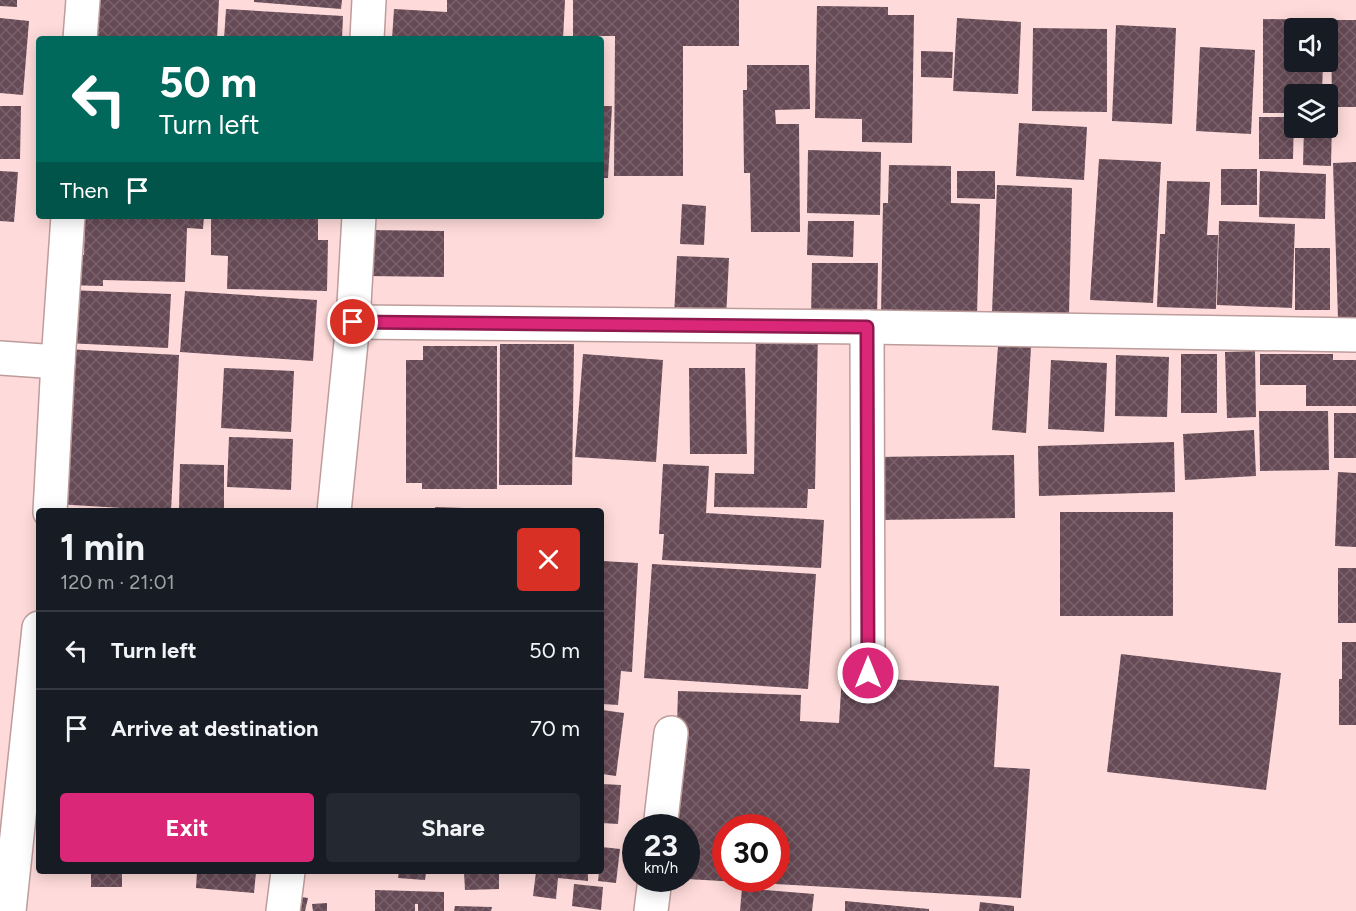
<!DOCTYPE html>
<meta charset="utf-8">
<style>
:root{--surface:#171b24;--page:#242831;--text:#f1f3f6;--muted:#9ea1a6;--line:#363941;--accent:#db2777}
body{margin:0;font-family:Figtree,sans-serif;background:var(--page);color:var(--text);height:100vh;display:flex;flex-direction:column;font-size:22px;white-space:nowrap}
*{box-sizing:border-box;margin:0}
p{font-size:20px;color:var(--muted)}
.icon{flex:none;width:33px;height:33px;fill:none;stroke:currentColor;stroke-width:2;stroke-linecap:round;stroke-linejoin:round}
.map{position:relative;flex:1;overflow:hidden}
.panel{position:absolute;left:36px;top:508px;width:568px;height:366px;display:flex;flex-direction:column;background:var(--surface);border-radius:6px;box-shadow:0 3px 15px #0003}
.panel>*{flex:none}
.hud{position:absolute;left:36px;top:36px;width:568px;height:183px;border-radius:6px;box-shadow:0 3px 15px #0003;background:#00695c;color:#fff;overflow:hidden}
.fabs{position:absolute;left:1284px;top:18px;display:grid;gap:12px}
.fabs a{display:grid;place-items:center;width:54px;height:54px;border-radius:6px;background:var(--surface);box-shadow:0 3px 15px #0003;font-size:30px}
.speed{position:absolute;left:622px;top:814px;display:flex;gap:12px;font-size:30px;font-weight:700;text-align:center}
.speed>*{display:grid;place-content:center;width:78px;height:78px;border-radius:50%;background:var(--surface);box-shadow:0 3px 15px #0003;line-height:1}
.speed small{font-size:15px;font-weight:400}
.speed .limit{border:9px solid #d22;background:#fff;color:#111}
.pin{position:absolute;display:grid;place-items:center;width:51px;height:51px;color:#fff;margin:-26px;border:3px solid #fff;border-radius:50%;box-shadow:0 2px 6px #0007}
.me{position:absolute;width:66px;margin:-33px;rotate:0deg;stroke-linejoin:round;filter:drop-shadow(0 0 4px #0008)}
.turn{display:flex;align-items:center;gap:21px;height:126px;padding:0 24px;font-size:27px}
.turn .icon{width:78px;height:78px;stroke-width:2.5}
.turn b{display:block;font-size:42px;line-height:51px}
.then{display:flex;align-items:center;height:57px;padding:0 24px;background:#0003;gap:12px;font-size:22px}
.round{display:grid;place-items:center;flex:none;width:63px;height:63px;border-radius:6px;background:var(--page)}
.summary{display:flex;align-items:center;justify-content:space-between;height:102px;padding:0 24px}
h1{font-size:36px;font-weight:700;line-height:45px}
.primary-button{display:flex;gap:12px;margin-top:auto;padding:12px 24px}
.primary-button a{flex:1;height:69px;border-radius:6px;background:var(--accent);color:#fff;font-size:24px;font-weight:700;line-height:69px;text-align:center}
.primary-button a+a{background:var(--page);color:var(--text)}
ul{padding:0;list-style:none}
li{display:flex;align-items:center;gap:18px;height:78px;padding:0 24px;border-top:2px solid var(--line)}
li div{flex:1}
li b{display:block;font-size:22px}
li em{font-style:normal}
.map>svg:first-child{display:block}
.building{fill:url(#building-cross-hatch);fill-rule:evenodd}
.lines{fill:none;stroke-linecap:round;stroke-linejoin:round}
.minor-casing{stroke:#bd9c9c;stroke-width:36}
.minor{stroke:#fff;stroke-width:33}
.route-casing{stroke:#8e194d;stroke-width:15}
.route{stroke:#db2777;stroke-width:10}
</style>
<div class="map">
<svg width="1356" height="911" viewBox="0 0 1356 911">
<defs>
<pattern id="building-cross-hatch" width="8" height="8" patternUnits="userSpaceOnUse" patternTransform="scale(1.5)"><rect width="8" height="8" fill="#664a55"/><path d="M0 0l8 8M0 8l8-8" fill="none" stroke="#79626b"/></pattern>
</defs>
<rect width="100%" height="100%" fill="#fedbda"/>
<g class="building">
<path d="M0 0H17V7L0 6Z"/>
<path d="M95 0H219L217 39H93Z"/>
<path d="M254 0H342L341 9 254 2Z"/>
<path d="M447 0H565L563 39H392L394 9 447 12Z"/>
<path d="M573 0H739V46H683V176H614L615 36H573Z"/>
<path d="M817 6 888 7V15H914L912 143 862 142V119L815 118Z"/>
<path d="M226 9 343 16 342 39H224Z"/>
<path d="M0 18 29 21 23 95 0 93Z"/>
<path d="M957 18 1021 22 1018 94 953 91Z"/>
<path d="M1263 19 1323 20V28H1294V62H1323L1322 94H1294V113H1263Z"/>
<path d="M1331 20H1356V107H1332Z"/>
<path d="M1116 25 1176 28 1172 124 1112 121Z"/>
<path d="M1033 28 1107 29V112L1032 111Z"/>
<path d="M1200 47 1255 50 1251 134 1196 131Z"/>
<path d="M921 51 953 52 952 78 921 77Z"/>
<path d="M747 65H809L810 109 775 110 776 124H799L800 232H751L750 173H744L743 90H747Z"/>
<path d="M0 106H21L20 159H0Z"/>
<path d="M602 106H612L608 178H602Z"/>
<path d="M1259 117H1294L1293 159H1259Z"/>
<path d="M1328 119 1332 120 1331 166 1303 165 1304 128H1328Z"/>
<path d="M1019 123 1087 127 1084 180 1016 176Z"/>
<path d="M808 150 881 152 880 215 807 213Z"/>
<path d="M1099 159 1161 162 1153 303 1090 300Z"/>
<path d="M1356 162V317L1338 318 1333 163Z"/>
<path d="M889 165 951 166V203L980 204 977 315 881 314 883 203H888Z"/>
<rect x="1221" y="169" width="36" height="36"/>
<path d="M0 171 18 172 14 222 0 221Z"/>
<path d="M957 171H995V199L957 198Z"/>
<path d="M1260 171 1326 174 1325 219 1259 217Z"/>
<path d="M1167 181 1210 182 1207 235H1218L1216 309 1157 307 1160 234H1165Z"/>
<path d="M997 185 1072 188 1069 314 992 313Z"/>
<path d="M682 204 706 206 704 245 680 244Z"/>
<path d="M77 216H204L203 229 187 228 185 282 103 280V286L65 285 66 254 84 255 85 221H77Z"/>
<path d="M211 216H318V240H328L327 291 227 289 228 256 211 255Z"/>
<path d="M808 221H854L853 257 807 255Z"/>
<path d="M1219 221 1295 224 1292 308 1217 305Z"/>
<path d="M368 230 444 231V277L367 276Z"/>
<rect x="1295" y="248" width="35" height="62"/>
<path d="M677 256 729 258 726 319 674 317Z"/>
<path d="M812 263H878L877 318 811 316Z"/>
<path d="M68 290 171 294 168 348 66 343Z"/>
<path d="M185 291 317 300 313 361 180 352Z"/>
<path d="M756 330 818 331 815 489H808L807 508 714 507 715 473 754 474Z"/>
<path d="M500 344H574L572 485H499Z"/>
<path d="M423 346H497V489H422V483H406V360H423Z"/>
<path d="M998 346 1031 347 1026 433 992 430Z"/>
<path d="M65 349 179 355 171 511 56 504Z"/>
<path d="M1255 351 1256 417 1227 418 1225 352Z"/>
<path d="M583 354 663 360 656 462 575 457Z"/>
<rect x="1181" y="354" width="36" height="59"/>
<path d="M1260 354H1333V360H1356V406H1306V385H1260Z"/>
<path d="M1116 355 1169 357 1167 417 1115 416Z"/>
<path d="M1051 360 1107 363 1104 432 1048 429Z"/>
<path d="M224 368 294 371 291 432 221 428Z"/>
<path d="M689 368H745L747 454H690Z"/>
<path d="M1259 411H1328L1329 470 1260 471Z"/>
<rect x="1334" y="413" width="22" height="45"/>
<path d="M1254 430 1256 476 1185 480 1183 434Z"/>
<path d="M229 437 293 439 291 490 227 487Z"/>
<path d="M1174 442 1175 492 1039 496 1038 446Z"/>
<path d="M1014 455 1015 518 877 520 876 457Z"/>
<path d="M180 464 224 465V511H179Z"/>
<path d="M663 464 709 466 706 513 824 520 821 568 662 560 664 534H659Z"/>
<path d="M1338 472 1356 473V547L1335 546Z"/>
<path d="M435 507 492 509 491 512H435Z"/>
<rect x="357" y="508" width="68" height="4"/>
<rect x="1060" y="512" width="113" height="104"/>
<path d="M602 561 638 563 632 672 621 671 618 705 602 704Z"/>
<path d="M652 564 816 574 808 689 644 678Z"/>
<rect x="1338" y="568" width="18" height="55"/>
<path d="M1342 642H1356V725H1339V679H1342Z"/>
<path d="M1121 654 1281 673 1266 790 1107 772Z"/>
<path d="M842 676 999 686 994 767 1030 769 1021 898 687 879V828H674L678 691 801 695 800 721 839 723ZM726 828H777V879H726Z"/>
<path d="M602 710 624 713 616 776 602 774Z"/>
<path d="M602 784 621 785 618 824 602 823Z"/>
<path d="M602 847 620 849 616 883 598 881 599 872H602Z"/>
<rect x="91" y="872" width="31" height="15"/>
<path d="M197 872H256L254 893 196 888Z"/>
<path d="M399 872H426L425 880 398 878Z"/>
<path d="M464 872H499V889L465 890Z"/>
<path d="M536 872H588V881L558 878 556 899 533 896Z"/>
<path d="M574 884 603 887 601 910 572 906Z"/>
<path d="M742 888 814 894 812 911H740Z"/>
<path d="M375 890 444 892V911H418V904H415V911H375Z"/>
<path d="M294 896 308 898 305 911H291Z"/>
<path d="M845 901 929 909V911H845Z"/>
<path d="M980 902 1014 906V911H979Z"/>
<path d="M327 903V911H313L312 904Z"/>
<path d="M455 906 492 907 491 911H454Z"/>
</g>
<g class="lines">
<g class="minor-casing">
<g id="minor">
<path d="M80 39 83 0"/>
<path d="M367 39 369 0"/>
<path d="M353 322 867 327 1356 335"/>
<path d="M867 327 868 673"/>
<path d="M0 358 58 362"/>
<path d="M50 512 58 362 68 216"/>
<path d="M334 512 353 322 359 216"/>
<path d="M660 828 671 733"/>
<path d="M9 911 39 628"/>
<path d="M283 911 288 872"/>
<path d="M651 911 655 879"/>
</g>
</g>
<use href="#minor" class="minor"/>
</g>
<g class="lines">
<g class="route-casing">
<path id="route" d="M353 322 867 327 868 673"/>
</g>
<use href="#route" class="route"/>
</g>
</svg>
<div class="fabs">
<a><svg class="icon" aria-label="sound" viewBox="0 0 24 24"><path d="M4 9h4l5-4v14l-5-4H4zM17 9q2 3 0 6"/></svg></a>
<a><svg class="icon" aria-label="layers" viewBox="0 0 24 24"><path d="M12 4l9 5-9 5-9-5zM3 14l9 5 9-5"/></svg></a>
</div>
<div class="speed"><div>23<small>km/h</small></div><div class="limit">30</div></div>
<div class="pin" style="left:353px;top:322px;background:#d93025"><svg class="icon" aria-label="arrive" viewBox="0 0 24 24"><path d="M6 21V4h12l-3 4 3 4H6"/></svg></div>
<svg class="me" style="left:868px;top:673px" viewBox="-20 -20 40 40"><circle r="17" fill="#db2777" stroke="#fff" stroke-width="3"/><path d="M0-11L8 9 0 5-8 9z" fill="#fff"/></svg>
<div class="hud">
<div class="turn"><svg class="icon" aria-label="left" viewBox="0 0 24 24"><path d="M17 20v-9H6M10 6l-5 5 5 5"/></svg><div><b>50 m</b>Turn left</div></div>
<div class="then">Then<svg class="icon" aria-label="arrive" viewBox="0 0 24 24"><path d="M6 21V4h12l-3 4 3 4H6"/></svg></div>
</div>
<section class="panel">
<div class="summary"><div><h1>1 min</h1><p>120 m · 21:01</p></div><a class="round" style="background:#d93025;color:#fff"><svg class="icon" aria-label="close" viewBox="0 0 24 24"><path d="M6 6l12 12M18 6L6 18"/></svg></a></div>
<ul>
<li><svg class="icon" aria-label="left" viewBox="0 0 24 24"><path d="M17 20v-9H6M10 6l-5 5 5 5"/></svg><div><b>Turn left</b></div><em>50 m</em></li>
<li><svg class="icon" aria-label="arrive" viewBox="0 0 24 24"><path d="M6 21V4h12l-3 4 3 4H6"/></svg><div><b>Arrive at destination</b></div><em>70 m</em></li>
</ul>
<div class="primary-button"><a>Exit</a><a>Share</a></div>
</section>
</div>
